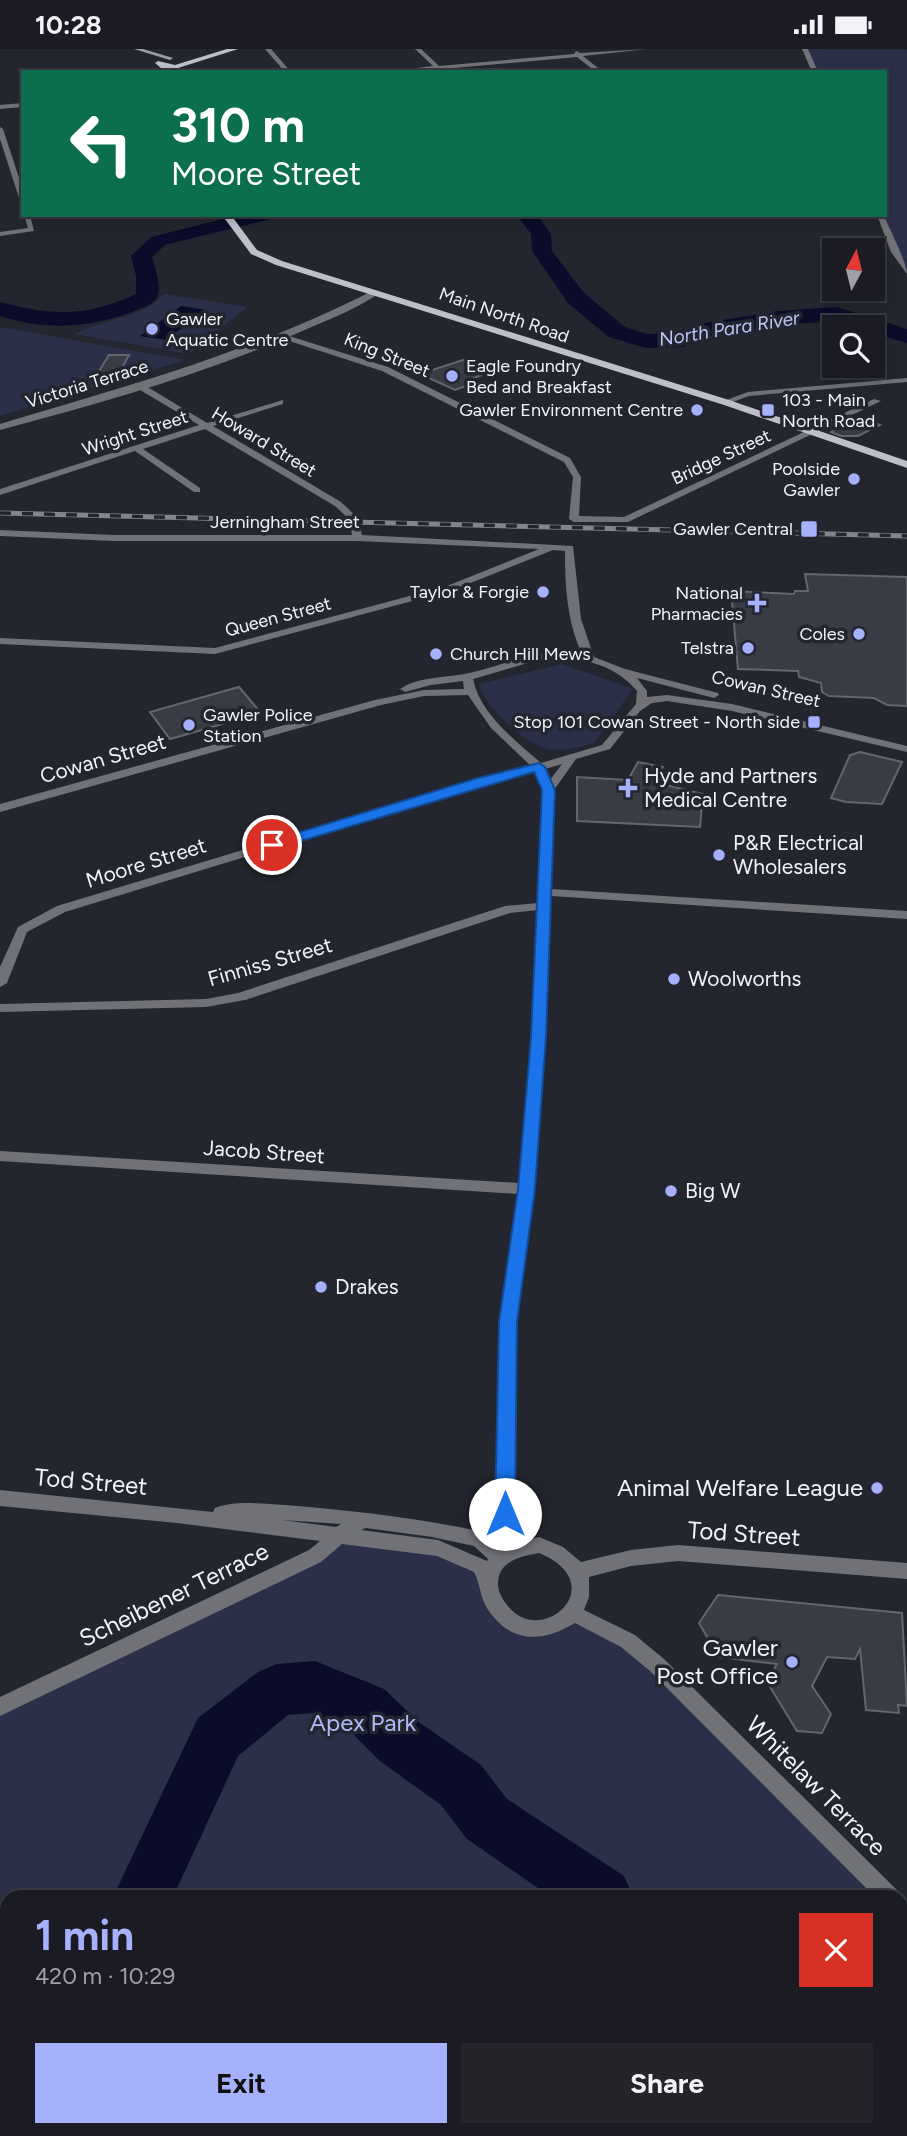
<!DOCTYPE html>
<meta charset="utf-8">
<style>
:root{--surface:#1b1c23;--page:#24252b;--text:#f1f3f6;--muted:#a0a1a6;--line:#393a41;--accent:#a5b1fc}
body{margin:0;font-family:Figtree,sans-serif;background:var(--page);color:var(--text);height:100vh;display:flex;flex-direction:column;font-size:26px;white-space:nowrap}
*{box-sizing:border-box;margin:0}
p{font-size:23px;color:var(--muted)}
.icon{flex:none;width:38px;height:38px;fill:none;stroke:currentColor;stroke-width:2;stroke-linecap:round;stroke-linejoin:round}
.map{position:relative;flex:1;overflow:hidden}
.side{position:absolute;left:0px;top:1841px;width:908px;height:247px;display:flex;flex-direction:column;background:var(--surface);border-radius:21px 21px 0 0;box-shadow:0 4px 10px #0003,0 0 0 2px var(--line)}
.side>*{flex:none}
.guide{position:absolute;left:21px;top:21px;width:866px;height:147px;border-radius:0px;box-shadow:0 4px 10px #0003,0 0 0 2px var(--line);background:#0b6e4f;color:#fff;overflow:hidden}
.needle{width:46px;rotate:7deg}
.tools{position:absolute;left:822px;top:189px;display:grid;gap:14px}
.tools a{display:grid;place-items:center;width:63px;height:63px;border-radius:0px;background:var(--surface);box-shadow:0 4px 10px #0003,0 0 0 2px var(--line);font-size:35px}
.pin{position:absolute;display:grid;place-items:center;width:60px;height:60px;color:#fff;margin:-30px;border:4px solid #fff;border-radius:50%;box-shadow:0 2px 7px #0007}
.me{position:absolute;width:77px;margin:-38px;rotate:0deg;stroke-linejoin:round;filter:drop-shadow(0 0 5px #0008)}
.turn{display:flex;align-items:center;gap:24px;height:147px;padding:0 35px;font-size:32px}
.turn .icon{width:91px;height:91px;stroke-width:2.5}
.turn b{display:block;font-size:49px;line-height:60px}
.round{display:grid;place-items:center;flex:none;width:74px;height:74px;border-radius:0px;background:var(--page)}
.headline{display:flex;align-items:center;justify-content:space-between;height:119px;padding:0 35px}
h1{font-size:42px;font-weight:700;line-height:52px;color:var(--accent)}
.primary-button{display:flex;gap:14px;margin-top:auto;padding:14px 35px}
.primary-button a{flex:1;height:80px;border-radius:0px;background:var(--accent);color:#111;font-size:28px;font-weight:700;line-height:80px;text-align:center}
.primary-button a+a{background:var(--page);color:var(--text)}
.status{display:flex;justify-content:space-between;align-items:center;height:49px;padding:0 35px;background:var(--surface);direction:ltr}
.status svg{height:19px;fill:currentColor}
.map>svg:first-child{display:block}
.green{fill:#2b2f47}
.water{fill:#0a0c29}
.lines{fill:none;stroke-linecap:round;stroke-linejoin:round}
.river{fill:#0a0c29;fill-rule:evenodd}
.building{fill:#3a3c45;stroke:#63656f;stroke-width:2}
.minor{fill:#717277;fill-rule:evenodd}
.tertiary{fill:#717277;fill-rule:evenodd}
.secondary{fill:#9c9da5;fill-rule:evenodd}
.primary{fill:#bdbfc9;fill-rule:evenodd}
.rail-casing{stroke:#83858d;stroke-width:5}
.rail{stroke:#24262f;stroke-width:3.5;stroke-dasharray:11;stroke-linecap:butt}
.route{fill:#1a73e8;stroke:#114b97;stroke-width:2}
.poi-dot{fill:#a5b1fc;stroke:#24262f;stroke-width:2.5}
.labels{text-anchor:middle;stroke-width:7;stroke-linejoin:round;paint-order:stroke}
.far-street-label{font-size:18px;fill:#f1f3f9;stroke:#24262f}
.far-poi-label{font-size:18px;fill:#f1f3f9;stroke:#24262f;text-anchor:end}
.far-water-label{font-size:19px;font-style:italic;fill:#bdc7f9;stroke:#24262f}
.street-label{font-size:21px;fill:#f1f3f9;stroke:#24262f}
.poi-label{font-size:21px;fill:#f1f3f9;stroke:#24262f;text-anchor:start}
.near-street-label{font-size:24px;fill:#f1f3f9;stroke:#24262f}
.near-poi-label{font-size:24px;fill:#f1f3f9;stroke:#24262f;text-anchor:end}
.near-park-label{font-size:24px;fill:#b0bbf9;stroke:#24262f}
</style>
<div class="status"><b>10:28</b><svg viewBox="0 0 49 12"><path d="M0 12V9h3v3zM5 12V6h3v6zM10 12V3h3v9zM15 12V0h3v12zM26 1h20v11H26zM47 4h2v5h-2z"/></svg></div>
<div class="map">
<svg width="907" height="2087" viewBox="0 0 907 2087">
<rect width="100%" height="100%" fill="#24262f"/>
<g class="green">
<path d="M805 0 907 1V223L895 203 880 166H886V23H815Z"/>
<path d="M164 245 247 258 189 305 75 285C104 269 140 271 164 245Z"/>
<path d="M0 278 186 311 0 367Z"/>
<path d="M562 615 633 640 593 695C581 697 567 701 555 701 530 701 484 658 479 635Z"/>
<path d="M340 1485 438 1499 480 1517 490 1547 531 1580 573 1564 628 1592 890 1848H7V2081H901V1859L907 1865V2087H0V1658L275 1524Z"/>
</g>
<path class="water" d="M181 257 206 261 166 291 140 287Z"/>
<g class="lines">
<g class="river">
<path d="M239 166H274L271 170 165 196 152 208C155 219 163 240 156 250 152 256 139 260 132 263 88 279 45 282 0 267V253C53 267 86 268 136 245V227L131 207 151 188Z"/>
<path d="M517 166H537L551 185 552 202 584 244 625 278 647 285 678 284 705 274 778 262 837 258 907 280V294L873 284V278H856L836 272 778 276 710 287 682 298 646 299 609 288 568 254 532 202 531 185Z"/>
<path d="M315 1612 384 1640 420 1674 481 1716 507 1750 624 1827 633 1848H551L467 1790 441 1756 380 1712 346 1678 314 1664 288 1666 238 1707 173 1848H113L198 1669 258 1623 277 1615Z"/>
<path d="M7 1981V2045L0 2048V1984Z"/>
<path d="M805 2081H872L874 2087H807Z"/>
</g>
</g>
<g class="building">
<path d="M109 306H129L117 328 96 327Z"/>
<path d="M469 309 496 321 471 330 477 333 455 341 420 325Z"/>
<path d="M857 368 880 376 858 387H841L831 383Z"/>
<path d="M805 525 907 528V657L887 656 874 649 829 647 822 643 821 634 799 628 798 622 738 620 731 542 794 545 795 542H808Z"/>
<path d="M239 638 261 664 170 690 150 663Z"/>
<path d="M860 703 902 713 882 755 846 753 831 749 850 706Z"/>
<path d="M638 713 663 718 654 733 703 745 700 778 577 772V728L628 731Z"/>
<path d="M718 1546 902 1564 907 1657 898 1656 899 1664 866 1661 860 1600 855 1610 827 1608 812 1637 831 1665 822 1684 797 1682 767 1633 777 1615 719 1608 699 1574Z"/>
</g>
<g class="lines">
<g class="minor">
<path d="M265 0H271L291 23H285Z"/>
<path d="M415 0H421L439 17 574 5 576 2 580 4 647 0 583 7 603 23H596L577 8 442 20 440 23 436 20 384 23 433 17Z"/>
<path d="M23 54V58L0 60V56Z"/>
<path d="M0 78 3 80 23 141V154L20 152 0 90Z"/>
<path d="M24 166H30L34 182 0 187V183L28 179Z"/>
<path d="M286 286 388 318 570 409 581 428 579 467 624 468 874 350 881 352 628 473H574L569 470 573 428 564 413 382 322 283 290 282 288Z"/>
<path d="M907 329V333L749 347 725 356 721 353 748 343Z"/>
<path d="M135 334H141L207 374 283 351V355L213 377 341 453 358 469 362 486 573 497 581 570 594 608 625 620 718 644 719 646 714 649 637 629 647 642V648L667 646 732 655 907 697V703L732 662 667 652 652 654 640 662 610 700 576 710 554 741 551 840 907 862V870L551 847 546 988 533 1140 516 1273 514 1494 539 1488 563 1498 581 1513 631 1501 678 1496 907 1514V1530L678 1512 631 1517 589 1528V1548L584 1561 635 1586 664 1610 897 1841 900 1848H875L650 1622 621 1598 575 1574C542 1594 510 1595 487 1559 480 1548 480 1534 474 1523L437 1507 342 1495 321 1513 0 1667V1648L309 1501 320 1492 177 1474 0 1457V1441L213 1463 215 1459C236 1451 263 1455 285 1456 351 1461 415 1469 479 1482L485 1484 496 1495 500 1273 518 1145 0 1112V1102L519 1134 532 988 538 861 510 864 245 951 206 958 0 963V955L206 950 238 944 505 857 538 854 542 741 535 722 487 734 65 863 27 883 7 934 0 938V918L18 878 57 857 479 730 531 717 491 679 468 646 424 647 381 656 0 763V755L375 651 424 641 464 640 463 632 431 636 405 643 400 640C417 628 443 629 464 625 508 617 533 597 582 605 567 572 565 537 565 502L553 501 453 541 215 605 0 595V589L215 599 447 537 539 500 357 492H114L0 487V481L114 486H352L349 470 335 457 205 380 143 400 200 439V443H194L135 402 0 446V440L199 376 135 338ZM545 609C579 607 615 615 637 642L636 655 602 696 541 714C515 691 480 665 473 630ZM562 715 550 731 545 720ZM282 1471 341 1475 336 1478ZM366 1479 432 1488 474 1497 488 1510 487 1512 438 1491 361 1481ZM539 1504C614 1535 541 1601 507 1556 500 1547 496 1538 499 1527 504 1510 524 1507 539 1504Z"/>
<path d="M901 1849 907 1851V1875L901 1873Z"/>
</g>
<g class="tertiary">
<path d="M802 0H808L818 23H812Z"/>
<path d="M877 166H884C889 180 907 213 907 225L891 203Z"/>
<path d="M374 241 381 243C360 258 333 269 309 279 211 323 104 353 0 381V375C128 337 255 302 374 241Z"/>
</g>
<path class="secondary" d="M134 0H143L173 9 170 11Z"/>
<g class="primary">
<path d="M227 0H238L175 20 161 19 155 14 158 12 175 16Z"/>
<path d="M222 166H231L257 201 282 212 729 351 907 412V419L721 355 276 216 251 205Z"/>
</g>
<g class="rail-casing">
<path id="rail" d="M0 464 907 487"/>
</g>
<use href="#rail" class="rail"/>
</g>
<path class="route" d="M539 714 545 718 555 741 546 988 535 1140 517 1273 515 1465 512 1471 505 1474 498 1471 495 1465 499 1273 518 1140 531 988 542 741 534 723 277 799H267L265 796 267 793 478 729Z"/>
<g class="poi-dot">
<circle cx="152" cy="280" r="7"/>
<circle cx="452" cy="327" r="7"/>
<circle cx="697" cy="361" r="7"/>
<rect x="761" y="354" width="14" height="14" rx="3.5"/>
<circle cx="854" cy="430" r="7"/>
<rect x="800" y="471" width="18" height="18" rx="3.5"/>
<circle cx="543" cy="543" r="7"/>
<path d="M753.5 543.5h7v7h7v7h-7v7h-7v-7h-7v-7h7z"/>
<circle cx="859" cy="585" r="7"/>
<circle cx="748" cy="599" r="7"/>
<circle cx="436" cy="605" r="7"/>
<rect x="807" y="666" width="14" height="14" rx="3.5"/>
<circle cx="189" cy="676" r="7"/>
<path d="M624.5 728.5h7v7h7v7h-7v7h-7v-7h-7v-7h7z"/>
<circle cx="719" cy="806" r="7"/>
<circle cx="674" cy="930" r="7"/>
<circle cx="671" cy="1142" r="7"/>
<circle cx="321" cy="1238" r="7"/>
<circle cx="877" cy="1439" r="7"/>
<circle cx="792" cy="1613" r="7"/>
</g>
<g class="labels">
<g class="far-street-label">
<text transform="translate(504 266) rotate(19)" y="6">Main North Road</text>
<text transform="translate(387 306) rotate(22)" y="6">King Street</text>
<text transform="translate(87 335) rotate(-17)" y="6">Victoria Terrace</text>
<text transform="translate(135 384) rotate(-18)" y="6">Wright Street</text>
<text transform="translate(264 393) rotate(31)" y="6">Howard Street</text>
<text transform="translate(721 408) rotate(-25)" y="6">Bridge Street</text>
<text x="285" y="479">Jerningham Street</text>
<text transform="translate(278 568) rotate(-15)" y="6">Queen Street</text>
<text transform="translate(766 640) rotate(13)" y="6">Cowan Street</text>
</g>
<g class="far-poi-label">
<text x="166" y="276" text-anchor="start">Gawler<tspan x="166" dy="21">Aquatic Centre</tspan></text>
<text x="466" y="323" text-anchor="start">Eagle Foundry<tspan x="466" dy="21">Bed and Breakfast</tspan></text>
<text x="782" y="357" text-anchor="start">103 - Main<tspan x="782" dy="21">North Road</tspan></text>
<text x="683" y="367">Gawler Environment Centre</text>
<text x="840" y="426">Poolside<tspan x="840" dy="21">Gawler</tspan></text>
<text x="793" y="486">Gawler Central</text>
<text x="529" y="549">Taylor &amp; Forgie</text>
<text x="743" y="550">National<tspan x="743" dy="21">Pharmacies</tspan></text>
<text x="845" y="591">Coles</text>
<text x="734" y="605">Telstra</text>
<text x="450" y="611" text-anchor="start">Church Hill Mews</text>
<text x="203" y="672" text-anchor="start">Gawler Police<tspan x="203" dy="21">Station</tspan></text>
<text x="800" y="679">Stop 101 Cowan Street - North side</text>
</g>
<g class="far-water-label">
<text transform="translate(729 279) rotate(-9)" y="7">North Para River</text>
</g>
<g class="street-label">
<text transform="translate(103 710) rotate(-16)" y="7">Cowan Street</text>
<text transform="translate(146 814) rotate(-17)" y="7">Moore Street</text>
<text transform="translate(270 913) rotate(-16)" y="7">Finniss Street</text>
<text transform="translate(264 1103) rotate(4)" y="7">Jacob Street</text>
</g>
<g class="poi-label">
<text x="644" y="734">Hyde and Partners<tspan x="644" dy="24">Medical Centre</tspan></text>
<text x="733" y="801">P&amp;R Electrical<tspan x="733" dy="24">Wholesalers</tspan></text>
<text x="688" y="937">Woolworths</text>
<text x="685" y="1149">Big W</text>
<text x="335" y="1245">Drakes</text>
</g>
<g class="near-street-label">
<text transform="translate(91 1433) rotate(5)" y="8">Tod Street</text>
<text transform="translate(744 1485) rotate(4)" y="8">Tod Street</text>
<text transform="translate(174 1546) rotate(-26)" y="8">Scheibener Terrace</text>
<text transform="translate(816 1737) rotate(45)" y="8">Whitelaw Terrace</text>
</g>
<g class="near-poi-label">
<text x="863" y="1447">Animal Welfare League</text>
<text x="778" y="1607">Gawler<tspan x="778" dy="28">Post Office</tspan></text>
</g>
<g class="near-park-label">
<text x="363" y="1682">Apex Park</text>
</g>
</g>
</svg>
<div class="tools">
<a><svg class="needle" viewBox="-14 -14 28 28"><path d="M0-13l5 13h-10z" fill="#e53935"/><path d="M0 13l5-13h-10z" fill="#a0a1a6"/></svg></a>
<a><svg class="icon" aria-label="search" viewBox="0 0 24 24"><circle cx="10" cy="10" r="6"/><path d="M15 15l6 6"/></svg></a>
</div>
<div class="pin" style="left:272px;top:796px;background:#d93025"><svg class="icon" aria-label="arrive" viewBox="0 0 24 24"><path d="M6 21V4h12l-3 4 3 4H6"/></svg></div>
<svg class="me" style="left:505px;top:1465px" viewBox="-20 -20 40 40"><circle r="19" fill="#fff"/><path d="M0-13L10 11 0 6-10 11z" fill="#1a73e8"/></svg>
<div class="guide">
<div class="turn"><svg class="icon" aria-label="left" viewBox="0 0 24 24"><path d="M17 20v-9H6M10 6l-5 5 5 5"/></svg><div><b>310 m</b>Moore Street</div></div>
</div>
<section class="side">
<div class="headline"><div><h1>1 min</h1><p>420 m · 10:29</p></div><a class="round" style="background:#d93025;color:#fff"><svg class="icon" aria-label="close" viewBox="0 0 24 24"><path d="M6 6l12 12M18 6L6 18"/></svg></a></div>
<div class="primary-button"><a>Exit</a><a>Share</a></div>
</section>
</div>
